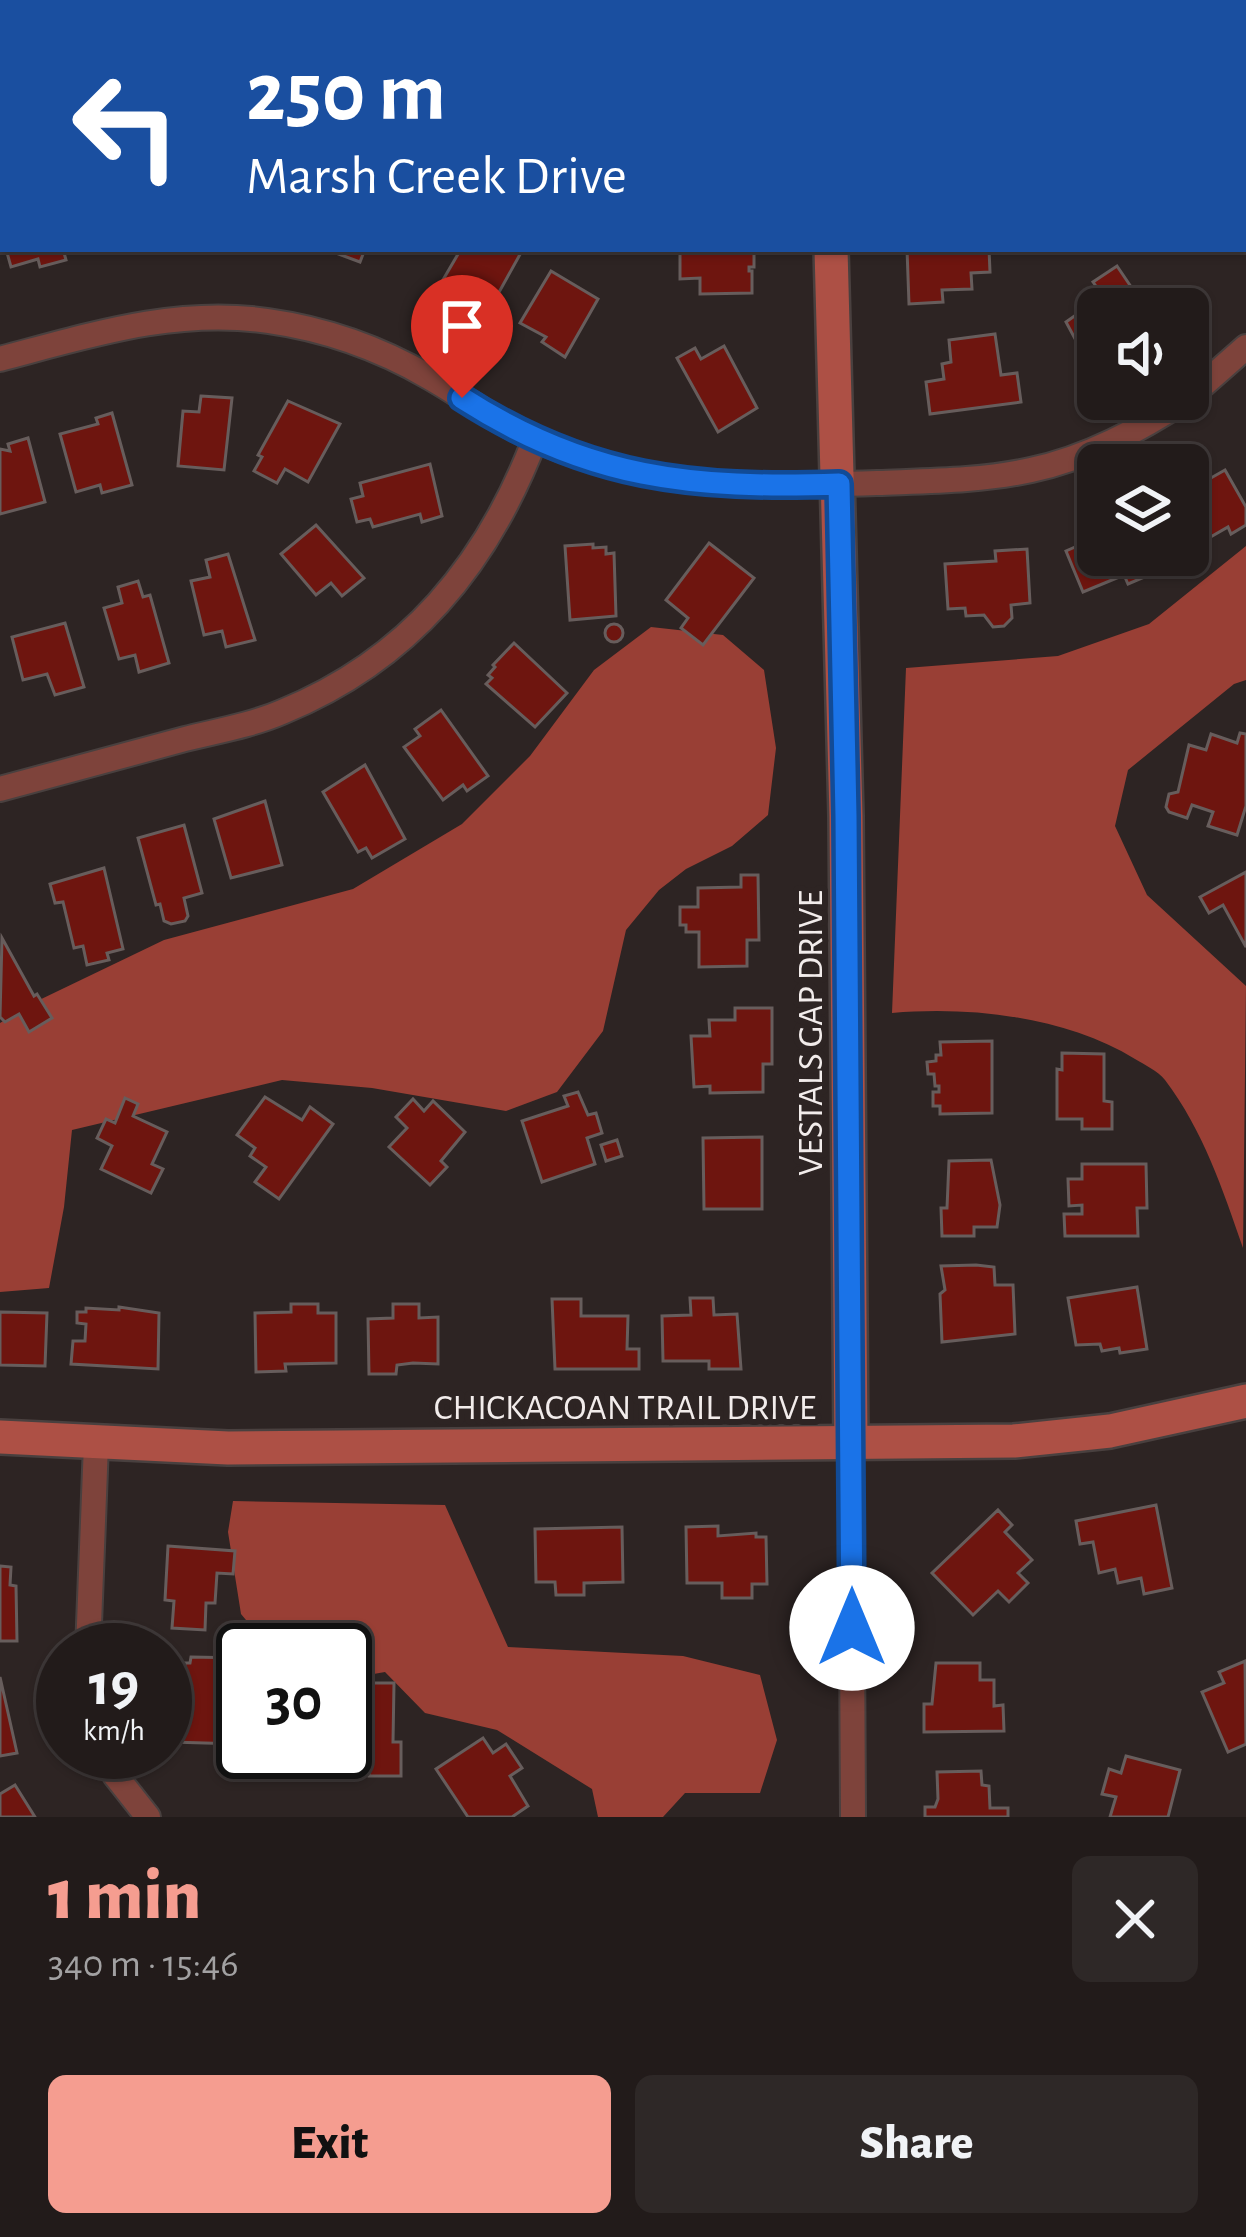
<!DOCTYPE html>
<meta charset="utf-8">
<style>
:root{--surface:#221b1a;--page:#2e2827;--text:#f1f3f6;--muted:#a2a1a2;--line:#3f3939;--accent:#f59d90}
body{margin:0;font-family:"Alegreya Sans",sans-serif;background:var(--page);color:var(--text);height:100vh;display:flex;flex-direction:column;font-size:45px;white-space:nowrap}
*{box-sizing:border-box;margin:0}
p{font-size:39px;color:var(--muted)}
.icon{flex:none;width:66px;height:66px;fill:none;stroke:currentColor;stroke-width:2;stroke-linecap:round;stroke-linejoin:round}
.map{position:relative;height:1817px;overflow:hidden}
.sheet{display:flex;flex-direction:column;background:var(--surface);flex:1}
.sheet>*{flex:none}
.hud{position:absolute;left:0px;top:0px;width:1248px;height:252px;box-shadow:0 3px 9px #0004,0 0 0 3px var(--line);background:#1a4fa0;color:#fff;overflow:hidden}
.controls{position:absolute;left:1077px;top:288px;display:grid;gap:24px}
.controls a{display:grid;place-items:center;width:132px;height:132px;border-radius:18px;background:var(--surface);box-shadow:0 3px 9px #0004,0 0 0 3px var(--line);font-size:60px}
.speed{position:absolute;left:36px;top:1623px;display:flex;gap:24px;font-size:60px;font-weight:700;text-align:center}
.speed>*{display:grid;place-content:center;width:156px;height:156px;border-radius:50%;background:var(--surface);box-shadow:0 3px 9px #0004,0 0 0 3px var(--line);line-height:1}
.speed small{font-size:30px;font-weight:400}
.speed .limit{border:6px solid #111;border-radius:18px;background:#fff;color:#111}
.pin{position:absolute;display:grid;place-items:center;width:102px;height:102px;color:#fff;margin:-123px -51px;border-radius:50% 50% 50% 0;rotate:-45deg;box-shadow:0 0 12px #0007}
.pin .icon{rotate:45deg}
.me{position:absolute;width:132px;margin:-66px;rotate:0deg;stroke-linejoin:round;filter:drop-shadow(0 0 9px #0008)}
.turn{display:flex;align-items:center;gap:42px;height:252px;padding:0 48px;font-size:54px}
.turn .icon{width:156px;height:156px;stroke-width:2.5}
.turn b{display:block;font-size:84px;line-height:102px}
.round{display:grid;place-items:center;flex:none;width:126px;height:126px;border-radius:18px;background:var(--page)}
.head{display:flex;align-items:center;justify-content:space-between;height:204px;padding:0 48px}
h1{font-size:72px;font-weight:800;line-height:90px;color:var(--accent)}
.action{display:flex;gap:24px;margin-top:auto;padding:24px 48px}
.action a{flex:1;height:138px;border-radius:18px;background:var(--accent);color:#111;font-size:48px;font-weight:800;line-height:138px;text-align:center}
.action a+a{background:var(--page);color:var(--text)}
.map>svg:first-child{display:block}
.forest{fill:#993f35}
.building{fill:#6e150f;stroke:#675d5c;stroke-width:3}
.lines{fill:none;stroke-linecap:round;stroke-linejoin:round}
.street-casing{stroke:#49403f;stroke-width:28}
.secondary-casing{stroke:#49403f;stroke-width:38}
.path{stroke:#6b6362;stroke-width:6;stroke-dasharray:9 9;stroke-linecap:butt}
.street{stroke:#7e433b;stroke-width:24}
.secondary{stroke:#ad5045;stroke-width:33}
.route-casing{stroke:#114b97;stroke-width:30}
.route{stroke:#1a73e8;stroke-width:21}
.labels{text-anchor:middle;stroke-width:12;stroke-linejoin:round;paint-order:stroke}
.street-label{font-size:36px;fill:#f2eceb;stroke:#2d2423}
</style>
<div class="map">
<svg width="1246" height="1817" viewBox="0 0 1246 1817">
<rect width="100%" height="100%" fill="#2d2423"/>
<g class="forest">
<path d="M82 0H396L75 3Z"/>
<path d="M1246 546V680L1234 684 1128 770 1115 826 1147 895 1246 986 1243 1248C1223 1190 1203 1130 1165 1080 1158 1071 1145 1065 1135 1059 1067 1017 972 1006 892 1013L906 668 1058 656 1149 624Z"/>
<path d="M651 627 723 635 764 670 776 748 768 815 732 846 686 869 659 890 626 930 603 1031 557 1092 506 1111 372 1088 282 1080 72 1130 64 1207 49 1288 0 1292V1023L33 1003 164 940 353 889 462 824 530 756 594 670Z"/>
<path d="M233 1501 445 1505 508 1647 683 1656 760 1675 777 1740 760 1793H685L663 1817H598L592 1789 497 1730 425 1713 385 1672 345 1679V1650H271L241 1614 228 1532Z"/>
</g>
<g class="building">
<path d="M6 249H63L66 260 40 267 38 259 11 267Z"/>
<path d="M325 249H365L360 262Z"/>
<path d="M461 249H523L488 312 440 285Z"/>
<path d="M697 249H754V267H749V271H752V293L700 294V278L680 279V252Z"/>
<path d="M907 249H989L990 272 971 273 972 289 942 290 943 302 909 304Z"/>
<path d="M1117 266 1146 309H1098V353L1087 361 1066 322 1103 296 1093 282Z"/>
<path d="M551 271 598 299 565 357 542 342 546 337 520 323Z"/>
<path d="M995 334 1001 375 1017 373 1021 402 930 414 926 382 944 379 942 364 951 362 949 340Z"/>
<path d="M724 346 757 408 718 432 677 358 695 348 701 359Z"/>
<path d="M201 396 232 398 224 470 178 466 183 411 199 412Z"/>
<path d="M288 401 340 424 308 482 285 469 277 483 254 471 262 457 258 455Z"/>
<path d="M112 413 132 485 102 493 100 485 76 492 60 434 98 424 96 418Z"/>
<path d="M28 438 45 502 0 514V449L10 451 8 444Z"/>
<path d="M430 464 442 516 422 522 420 514 373 527 370 519 357 522 351 499 363 496 360 483Z"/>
<path d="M1225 470 1246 507V525L1231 534 1228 527 1188 550V491Z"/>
<path d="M316 525 364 578 342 596 331 583 316 595 281 554Z"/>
<path d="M1098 537V555H1147L1154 573 1128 584 1124 575 1083 592 1066 551Z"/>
<path d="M709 543 754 578 703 645 681 628 688 618 666 600Z"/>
<path d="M593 544V548L606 547V554L614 553 616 616 570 620 565 546Z"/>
<path d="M1027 549 1030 603 1011 605 1012 618 1004 626 993 627 984 615 966 616 965 608 948 609 945 564 996 561 995 551Z"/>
<path d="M228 554 255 640 226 647 222 631 204 635 191 581 210 577 206 560Z"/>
<path d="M138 581 143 597 150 595 169 663 139 672 135 655 119 659 104 608 122 603 118 587Z"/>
<path d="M65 623 84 687 55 695 47 674 23 680 12 637Z"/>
<circle cx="614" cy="633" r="9"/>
<path d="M514 643 567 693 535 727 486 684 492 678 488 675 495 667 493 665Z"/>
<path d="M441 710 488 776 467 791 463 785 443 800 404 747 420 736 415 729Z"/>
<path d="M1240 733 1246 734V806L1237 835 1208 826 1213 812 1192 805 1187 818 1169 812 1166 807 1169 794 1178 792 1189 745 1206 750 1211 734 1237 743Z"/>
<path d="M365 765 405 839 372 858 366 848 358 852 323 792Z"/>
<path d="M265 801 282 865 231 878 214 819Z"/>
<path d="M184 825 202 893 184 898 188 916 185 921 171 924 164 921 160 904 156 905 138 838Z"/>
<path d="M104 868 123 949 107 953 109 960 87 965 83 946 74 948 63 902 55 903 50 884Z"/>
<path d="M1246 872V947L1223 905 1209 913 1200 897Z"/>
<path d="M741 875H758L759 940H747V966L699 967V932H686V925H680V907H698V888L741 887Z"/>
<path d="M2 938 34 996 37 994 52 1018 29 1032 19 1014 5 1022 0 1017Z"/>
<path d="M735 1008H772V1064H763V1092L710 1093V1086L694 1087 691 1036H710L709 1020H735Z"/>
<path d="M992 1041V1113L940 1114V1106H933V1092H939V1086H935L934 1074H928L927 1062 936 1061V1055H941L940 1042Z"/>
<path d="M1062 1053 1104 1054V1101L1112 1102V1129H1082V1119H1057V1069L1062 1070Z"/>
<path d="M578 1092 588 1115 596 1113 602 1133 587 1138 595 1164 542 1182 522 1121 568 1106 564 1096Z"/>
<path d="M265 1097 302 1120 310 1107 333 1124 279 1199 255 1182 266 1167 250 1156 255 1148 237 1135Z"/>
<path d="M125 1098 138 1104 133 1116 167 1132 152 1164 163 1169 151 1193 101 1169 112 1146 97 1138 106 1119 115 1123Z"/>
<path d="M413 1099 424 1111 433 1101 465 1132 441 1161 447 1167 430 1185 389 1147 407 1128 396 1117Z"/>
<path d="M762 1137V1209H704L703 1138Z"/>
<path d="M617 1140 622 1156 606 1161 601 1145Z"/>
<path d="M991 1160 1000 1205 997 1227H974V1236H942L941 1208H947L949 1161Z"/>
<path d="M1082 1164H1146L1147 1208H1137L1138 1236H1065L1064 1214H1082V1205L1069 1206 1068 1179H1082Z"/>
<path d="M976 1265 994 1267 995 1285H1013L1015 1334 942 1342 940 1294 945 1290 941 1266Z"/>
<path d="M1137 1287 1147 1349 1120 1353 1119 1348 1102 1351 1100 1344 1076 1345 1068 1298Z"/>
<path d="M690 1298H713L714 1315 737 1314 741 1369H709V1361H663L662 1316 691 1315Z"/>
<path d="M552 1299H581V1316H628L627 1349H639V1369H555Z"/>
<path d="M291 1304H318V1313H336V1363L285 1364 286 1371 256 1372 255 1313 291 1312Z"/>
<path d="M393 1304H419V1318L438 1317V1364L413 1363 397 1365 396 1374H369L368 1319 393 1318Z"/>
<path d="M119 1307 159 1313 158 1369 71 1364 73 1341H85L86 1324 77 1323V1312H86V1308L119 1310Z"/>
<path d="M0 1312 47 1313 45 1366 0 1365Z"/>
<path d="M1156 1505 1172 1588 1144 1594 1141 1578 1118 1583 1115 1569 1099 1573 1093 1542 1080 1544 1076 1521Z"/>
<path d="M998 1510 1012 1525 1005 1532 1032 1560 1018 1573 1028 1583 1009 1602 998 1591 973 1615 932 1573Z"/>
<path d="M718 1526V1536L756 1533V1537H766L767 1584H752V1598H722V1583H687L686 1527Z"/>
<path d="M622 1527 623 1582 584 1583V1595H556L555 1582H536L535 1529Z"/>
<path d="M168 1546 235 1551 233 1574 217 1573 215 1603H206L205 1630 172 1628 174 1601 165 1600Z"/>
<path d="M0 1566 11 1567 10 1585 16 1586 17 1641H0Z"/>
<path d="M191 1657 241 1658 243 1727H240L239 1744 171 1742 172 1711H191L192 1697 186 1696 184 1676 185 1663H190Z"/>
<path d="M1245 1661 1246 1744 1228 1752 1202 1692 1224 1683 1219 1672Z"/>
<path d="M936 1663H980V1680H994V1706L1003 1705 1004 1731 924 1732V1704H932Z"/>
<path d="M0 1677 17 1753 0 1756Z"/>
<path d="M370 1683H394L393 1742H401V1776H369V1761H351V1765H343V1752H340V1766H319V1752H345V1703H370Z"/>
<path d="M483 1738 493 1753 506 1744 522 1768 510 1776 528 1806 512 1817H468L436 1769Z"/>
<path d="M1126 1756 1180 1770 1168 1817H1110L1116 1797 1102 1794 1109 1769 1121 1773Z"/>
<path d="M981 1771 982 1785 989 1786 990 1808H1008V1817H925V1807H935L938 1799 937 1772Z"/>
<path d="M15 1785 35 1817H0V1794Z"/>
</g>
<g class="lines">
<g class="street-casing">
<g id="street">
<path d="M1239 0 1240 3"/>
<path d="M1245 74 1246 75"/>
<path d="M0 359C87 336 176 307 268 321 325 329 379 348 429 377 466 398 500 424 539 441 653 490 756 487 877 483 929 481 981 481 1031 470 1088 458 1139 430 1187 399"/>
<path d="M1188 398 1246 347"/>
<path d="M0 789C62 772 124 756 185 739 217 731 252 725 282 712 409 660 487 565 535 439"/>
<path d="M851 1444 853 1817"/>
<path d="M88 1650 96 1444"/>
<path d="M104 1752 115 1775 148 1817"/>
</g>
</g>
<g class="secondary-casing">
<g id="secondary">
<path d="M823 0V3"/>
<path d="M831 249 846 816 851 1444"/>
<path d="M0 1437 228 1448 1014 1441 1110 1431 1246 1401"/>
</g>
</g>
<g class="path">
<path d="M287 3 289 0"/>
<path d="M0 153 3 152"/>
</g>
<use href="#street" class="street"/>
<use href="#secondary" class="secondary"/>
</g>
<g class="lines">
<g class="route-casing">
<path id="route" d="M462 398C588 479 693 489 839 484L846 816 852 1628"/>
</g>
<use href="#route" class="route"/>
</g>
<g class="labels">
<g class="street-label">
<text transform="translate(809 1033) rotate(-90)" y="13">VESTALS GAP DRIVE</text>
<text x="625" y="1419">CHICKACOAN TRAIL DRIVE</text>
</g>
</g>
</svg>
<div class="controls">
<a><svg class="icon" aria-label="sound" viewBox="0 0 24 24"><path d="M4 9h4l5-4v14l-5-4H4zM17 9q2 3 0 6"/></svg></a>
<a><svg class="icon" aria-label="layers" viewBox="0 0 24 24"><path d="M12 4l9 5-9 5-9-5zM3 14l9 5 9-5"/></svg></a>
</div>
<div class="speed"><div>19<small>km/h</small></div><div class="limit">30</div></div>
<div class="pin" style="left:462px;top:398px;background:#d93025"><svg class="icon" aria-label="arrive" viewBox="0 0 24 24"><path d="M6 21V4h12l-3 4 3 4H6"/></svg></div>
<svg class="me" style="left:852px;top:1628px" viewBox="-20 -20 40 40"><circle r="19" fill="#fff"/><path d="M0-13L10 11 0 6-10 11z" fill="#1a73e8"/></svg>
<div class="hud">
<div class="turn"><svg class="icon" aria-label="left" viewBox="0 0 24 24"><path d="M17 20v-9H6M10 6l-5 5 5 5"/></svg><div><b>250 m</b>Marsh Creek Drive</div></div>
</div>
</div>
<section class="sheet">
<div class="head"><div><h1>1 min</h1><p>340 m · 15:46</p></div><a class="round"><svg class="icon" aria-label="close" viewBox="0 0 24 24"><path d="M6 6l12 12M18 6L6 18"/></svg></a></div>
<div class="action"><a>Exit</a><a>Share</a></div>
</section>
